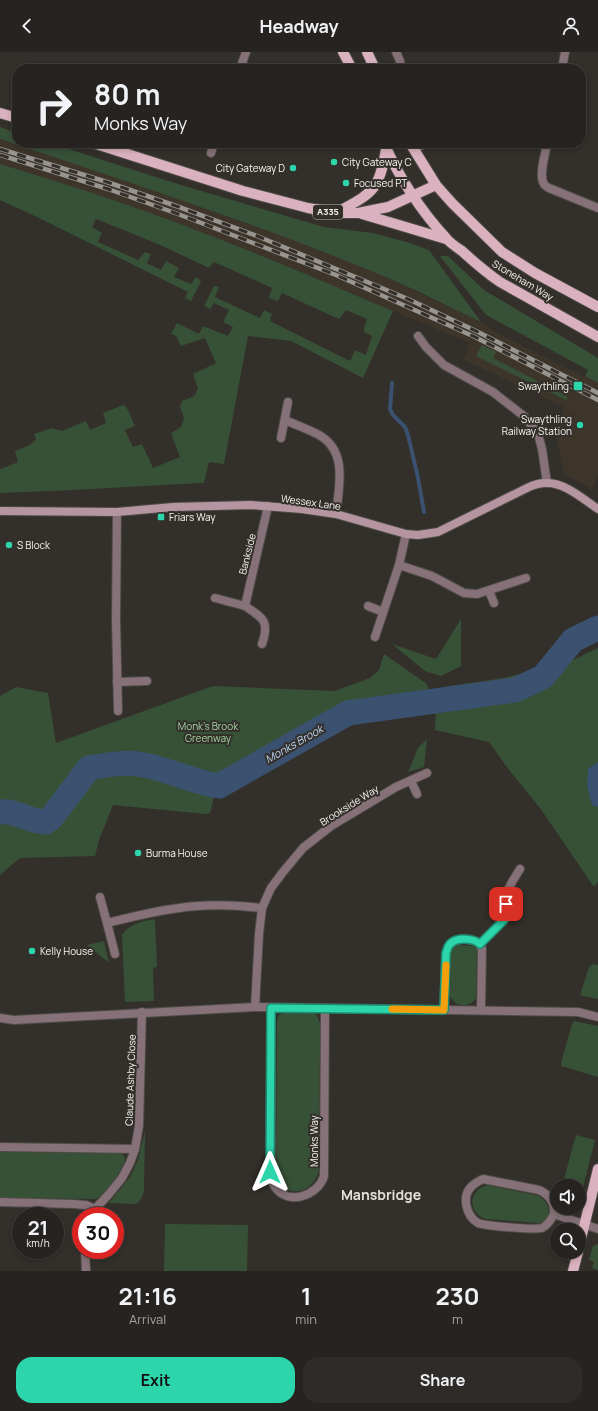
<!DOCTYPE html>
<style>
:root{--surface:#262320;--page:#2e2b29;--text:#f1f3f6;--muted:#a4a4a5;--line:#42403e;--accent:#2dd5ab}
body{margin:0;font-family:Manrope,sans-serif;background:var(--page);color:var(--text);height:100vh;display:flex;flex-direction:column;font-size:15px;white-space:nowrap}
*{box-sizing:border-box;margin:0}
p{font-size:13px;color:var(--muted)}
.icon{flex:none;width:22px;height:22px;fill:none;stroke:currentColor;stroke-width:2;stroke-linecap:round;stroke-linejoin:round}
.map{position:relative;height:1219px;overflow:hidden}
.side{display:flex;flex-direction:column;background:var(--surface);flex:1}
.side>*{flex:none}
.top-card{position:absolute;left:12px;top:12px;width:574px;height:84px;border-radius:16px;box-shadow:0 2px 6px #0003,0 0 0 1px var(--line);background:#262320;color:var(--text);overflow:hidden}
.controls{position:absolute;left:550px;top:1127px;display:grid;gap:8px}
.controls a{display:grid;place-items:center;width:36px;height:36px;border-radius:50%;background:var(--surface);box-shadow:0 2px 6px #0003,0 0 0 1px var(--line);font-size:20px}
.speed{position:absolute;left:12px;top:1155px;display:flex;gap:8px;font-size:20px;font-weight:700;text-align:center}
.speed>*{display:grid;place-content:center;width:52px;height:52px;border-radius:50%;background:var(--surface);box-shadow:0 2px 6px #0003,0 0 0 1px var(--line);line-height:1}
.speed small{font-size:10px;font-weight:400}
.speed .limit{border:6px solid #d22;background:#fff;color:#111}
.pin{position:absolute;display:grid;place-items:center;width:34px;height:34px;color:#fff;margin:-17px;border-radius:8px;box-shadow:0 2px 6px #0006}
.me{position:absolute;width:44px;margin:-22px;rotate:0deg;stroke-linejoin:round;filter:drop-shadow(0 0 3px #0008)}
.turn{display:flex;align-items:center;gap:14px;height:84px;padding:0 16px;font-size:18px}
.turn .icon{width:52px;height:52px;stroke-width:2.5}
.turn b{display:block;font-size:28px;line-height:34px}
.eta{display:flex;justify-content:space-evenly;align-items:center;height:68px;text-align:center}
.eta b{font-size:24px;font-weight:700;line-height:28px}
.cta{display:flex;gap:8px;margin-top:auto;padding:8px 16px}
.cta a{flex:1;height:46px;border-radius:16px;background:var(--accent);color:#111;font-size:16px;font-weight:700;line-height:46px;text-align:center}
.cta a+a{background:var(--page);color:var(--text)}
header{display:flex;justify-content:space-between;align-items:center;height:52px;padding:0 16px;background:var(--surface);font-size:18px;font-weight:700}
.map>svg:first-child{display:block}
.built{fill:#3d352a}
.green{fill:#375137}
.water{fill:#3b5170}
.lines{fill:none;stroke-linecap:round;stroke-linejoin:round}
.stream{stroke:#3b5170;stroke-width:4}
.river{stroke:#3b5170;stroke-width:25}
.street-casing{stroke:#4e4b46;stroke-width:10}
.secondary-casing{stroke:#4e4b46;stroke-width:10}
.primary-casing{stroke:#4e4b46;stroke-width:12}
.street{stroke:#857177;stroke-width:8}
.secondary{stroke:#b596a0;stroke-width:8}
.primary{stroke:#dab2bf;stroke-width:10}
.rail-casing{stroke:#989590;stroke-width:4.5}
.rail{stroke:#332f2a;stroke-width:3;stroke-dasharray:9;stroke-linecap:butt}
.route-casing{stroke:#1d8a6f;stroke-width:10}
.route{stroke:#2dd5ab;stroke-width:7}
.slow{stroke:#f59e0b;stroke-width:7}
.poi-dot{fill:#2dd5ab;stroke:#332f2a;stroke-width:1.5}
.labels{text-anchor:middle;stroke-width:4;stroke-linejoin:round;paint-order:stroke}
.shield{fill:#332f2a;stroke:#bcb9b5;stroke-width:1}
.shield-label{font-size:9px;font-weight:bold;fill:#f7f4f0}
.poi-label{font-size:10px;fill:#f7f4f0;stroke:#332f2a;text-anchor:start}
.street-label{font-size:10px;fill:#f7f4f0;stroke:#332f2a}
.park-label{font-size:10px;fill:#a2d5a1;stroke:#332f2a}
.water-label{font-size:11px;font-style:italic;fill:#bfd7f8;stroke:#332f2a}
.district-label{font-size:14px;font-weight:bold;fill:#e6e1da;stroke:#332f2a}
</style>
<header><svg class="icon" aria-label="back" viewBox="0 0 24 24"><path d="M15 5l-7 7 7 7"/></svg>Headway<svg class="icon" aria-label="person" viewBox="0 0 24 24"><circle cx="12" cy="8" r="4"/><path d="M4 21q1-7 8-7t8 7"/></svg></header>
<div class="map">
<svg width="598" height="1219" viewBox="0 0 598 1219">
<rect width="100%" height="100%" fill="#332f2a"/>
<path class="built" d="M0 87 178 147 297 189 373 219 481 270 492 278 584 325 585 324 598 331V424L592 437 564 422 556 383 564 355 464 308 470 291 257 202 184 174 113 148 0 112Z"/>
<g class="green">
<path d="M0 75 17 81V91H50L184 134 324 175 373 181 410 191 429 198 481 270C445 253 409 234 371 219 250 169 124 129 0 87Z"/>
<path d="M0 112C38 124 76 135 113 148 208 180 301 220 393 259L363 326 291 289 248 284 224 412 209 410 204 431C136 434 68 439 0 441V415L1 417 18 410 15 399 30 393 36 387 34 382 52 376 62 379 86 369 90 378 106 371 103 361 123 353 126 354 135 374 125 378 133 395 142 392 153 416 180 405 171 381 181 375 184 366 180 355 182 349 194 344 198 337 193 322 216 311 205 286 181 294 176 284 171 282 177 271 199 282 203 274 228 284 233 275 223 270 229 258 214 251 210 257 204 254 214 234 219 235 215 245 260 266 264 258 272 262 270 269 350 309 355 298 366 303 372 284 364 280V276L367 267 346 258 339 267 282 241 278 249 269 246 272 236 214 210 209 216 158 192 96 167 92 175 102 181 98 190 138 208 145 200 151 202 147 211 161 218 166 209 179 216 174 225 191 232 196 225 201 229 191 249 185 246 188 240 39 166 0 148Z"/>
<path d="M440 204H448L484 238 598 306V331L585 324 588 318 486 263Z"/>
<path d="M482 293 496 300 493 306 568 345 566 348 476 304Z"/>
<path d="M461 567V614L441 624 425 619 392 592 436 607Z"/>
<path d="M598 596V830L594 835 540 756 509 718 489 690 435 678 437 638 443 635 504 626 575 607Z"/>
<path d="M384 602 427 632 429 639 406 642 382 648 348 652 216 724H206L188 718 143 708 121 706 104 709 87 713 60 742 45 764 40 765 4 750 0 751V644L16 635 48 641 56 691 213 634 335 639 370 626 379 618Z"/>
<path d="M427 687 424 715 408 720 418 696Z"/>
<path d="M120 720C153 719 185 732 215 741L210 761 205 762 113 753 99 788 95 804 20 806 0 823V766L16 768 42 775 51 774C64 765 70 749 80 737 89 726 107 723 120 720Z"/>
<path d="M155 867 157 915 153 916 154 949 125 950 122 883C131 871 140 870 155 867Z"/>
<path d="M104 889 109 911 87 893Z"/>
<path d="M457 893 473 894 476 896 477 900 476 946C470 956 455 956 450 944L451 899Z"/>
<path d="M593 912 598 913V947L580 943 589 915Z"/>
<path d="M285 960H311L316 962 320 971 319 1117C315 1140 288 1149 276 1126L277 968 279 963Z"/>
<path d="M574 969 598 974V1025L561 1014V1011L572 972Z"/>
<path d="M145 1079 144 1139 142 1146 136 1152 109 1151 130 1125 138 1108Z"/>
<path d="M576 1083 595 1088 579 1151V1134H562Z"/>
<path d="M0 1099 118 1100C121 1101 124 1102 125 1106 127 1113 106 1140 100 1145 99 1145 95 1147 94 1147L0 1146Z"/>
<path d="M488 1133 539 1144C550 1152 554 1164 540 1171L485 1167C467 1159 468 1138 488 1133Z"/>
<path d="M165 1172 248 1173 247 1219H164Z"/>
<path d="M598 1192V1218L592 1216 594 1210 589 1208 593 1194Z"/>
</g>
<path class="water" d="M598 710V755L592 753 587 734 588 717Z"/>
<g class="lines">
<g class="stream">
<path d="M392 331 390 357 393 363 405 375 408 383 418 426 424 460"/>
<path d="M454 637 456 646"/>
</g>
<path class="river" d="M0 760C16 758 30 770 46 770L52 765 89 716C107 713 126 709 144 713 170 718 193 730 219 734L348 661 515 638 543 625 573 588 598 576"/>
<g class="street-casing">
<g id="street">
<path d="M396 0 400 9 402 17"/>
<path d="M240 17 246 0"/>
<path d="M562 17 565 0"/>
<path d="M547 91C546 101 538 123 544 132 545 134 547 135 549 136L598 156"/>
<path d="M414 98 422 93 423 91"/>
<path d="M211 101 214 91"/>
<path d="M418 284 426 295 444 313 493 340 525 365 538 382 542 397 547 431"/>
<path d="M285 368C296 373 308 377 319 383 348 399 339 435 336 462"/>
<path d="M281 386 288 350"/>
<path d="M117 460 116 567 118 659"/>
<path d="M399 513 432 524 464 541 477 542 526 526"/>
<path d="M489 539 494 551"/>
<path d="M215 546 245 554 268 454"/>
<path d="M245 554C263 566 270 569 262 592"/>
<path d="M368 554 383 560"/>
<path d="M375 585 399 513 406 482"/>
<path d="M117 630 147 629"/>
<path d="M411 729 417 742"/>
<path d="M100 845 107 871"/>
<path d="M480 892 504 868 506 842 512 830 520 817"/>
<path d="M115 902 107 871C131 865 155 859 179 856 206 852 235 853 262 856"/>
<path d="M255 955 259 882 262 856 271 836 283 820 303 796 331 774 396 735 427 721"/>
<path d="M271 956V1120C271 1125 272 1131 275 1135 288 1154 318 1144 324 1124L325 956"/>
<path d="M444 958 446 901C451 885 464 885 478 890L482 897 481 958"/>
<path d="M0 966 14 968 255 955 578 960 598 965"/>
<path d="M0 1095 135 1097"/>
<path d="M0 1150 73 1152 86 1153 95 1157"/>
<path d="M554 1162C551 1168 548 1173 542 1176 535 1178 485 1174 478 1171 466 1164 461 1144 472 1134 475 1131 479 1129 483 1127L539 1138C550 1143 555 1151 554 1162L598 1177"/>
<path d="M91 1164 95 1157 109 1142 122 1126 130 1111 135 1097 139 1074 142 960"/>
<path d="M85 1198 86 1219"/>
</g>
</g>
<g class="secondary-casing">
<path id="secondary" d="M0 459 117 460 173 455 251 453 302 457 336 462 406 482 418 483 438 480 527 436C533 433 539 431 546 431 564 430 583 447 598 457"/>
</g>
<g class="primary-casing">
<g id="primary">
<path d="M343 0 352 17"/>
<path d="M367 0 375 17"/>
<path d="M0 61 17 66"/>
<path d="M93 91 243 139 308 156 336 161H358L388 155 436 133"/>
<path d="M384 91C398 124 421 159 446 186 450 191 456 195 462 199 474 210 487 221 500 230L598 285"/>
<path d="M410 91 436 133 452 151 502 200 535 221 598 255"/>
<path d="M336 161C372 141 379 140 386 97"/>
<path d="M362 162 446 187"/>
<path d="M579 1195 598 1117"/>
<path d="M573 1219 578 1200"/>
</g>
</g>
<use href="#street" class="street"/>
<use href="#secondary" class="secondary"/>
<use href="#primary" class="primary"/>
<g class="rail-casing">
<g id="rail">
<path d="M0 97 107 130 179 155 257 184 408 247 478 280 598 341"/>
<path d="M0 103 108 137 178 162 336 223 475 285 598 348"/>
</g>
</g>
<use href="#rail" class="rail"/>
</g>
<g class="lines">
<g class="route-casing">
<path id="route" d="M270 1120 271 956 444 958 446 901C447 898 448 894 450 892 457 885 473 886 480 892L504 868 506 852"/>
</g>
<use href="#route" class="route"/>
<path class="slow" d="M392 957 444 958 446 913"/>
</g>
<g class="poi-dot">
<circle cx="334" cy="110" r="4"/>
<circle cx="293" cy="116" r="4"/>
<circle cx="346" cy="131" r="4"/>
<rect x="573" y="329" width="10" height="10" rx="2"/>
<circle cx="580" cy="373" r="4"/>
<rect x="157" y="461" width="8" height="8" rx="2"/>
<circle cx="9" cy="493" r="4"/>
<circle cx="138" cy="801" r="4"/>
<circle cx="32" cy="899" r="4"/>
</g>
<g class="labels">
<rect class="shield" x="313" y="153" width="30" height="14" rx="3"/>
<g class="shield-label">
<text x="328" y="163">A335</text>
</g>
<g class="poi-label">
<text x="342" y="114">City Gateway C</text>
<text x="285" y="120" text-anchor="end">City Gateway D</text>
<text x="354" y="135">Focused PT</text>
<text x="569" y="338" text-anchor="end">Swaythling</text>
<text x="572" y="371" text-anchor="end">Swaythling<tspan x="572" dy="12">Railway Station</tspan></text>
<text x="169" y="469">Friars Way</text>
<text x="17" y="497">S Block</text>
<text x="146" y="805">Burma House</text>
<text x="40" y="903">Kelly House</text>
</g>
<g class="street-label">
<text transform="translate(523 228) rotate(31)" y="4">Stoneham Way</text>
<text transform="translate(311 450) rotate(8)" y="4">Wessex Lane</text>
<text transform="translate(247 502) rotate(-76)" y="4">Bankside</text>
<text transform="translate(349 753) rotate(-32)" y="4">Brookside Way</text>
<text transform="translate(130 1028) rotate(-88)" y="4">Claude Ashby Close</text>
<text transform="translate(314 1089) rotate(-90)" y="4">Monks Way</text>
</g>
<g class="park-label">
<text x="208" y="678">Monk's Brook<tspan x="208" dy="12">Greenway</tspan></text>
</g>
<g class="water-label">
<text transform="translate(294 692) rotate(-30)" y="4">Monks Brook</text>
</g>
<g class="district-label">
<text x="381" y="1148">Mansbridge</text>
</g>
</g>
</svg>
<div class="controls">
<a><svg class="icon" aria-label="sound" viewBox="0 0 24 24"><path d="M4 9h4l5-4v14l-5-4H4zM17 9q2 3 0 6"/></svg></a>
<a><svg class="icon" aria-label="search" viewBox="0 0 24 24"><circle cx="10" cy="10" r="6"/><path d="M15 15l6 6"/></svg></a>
</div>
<div class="speed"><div>21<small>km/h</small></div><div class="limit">30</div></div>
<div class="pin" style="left:506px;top:852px;background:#d93025"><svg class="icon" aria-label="arrive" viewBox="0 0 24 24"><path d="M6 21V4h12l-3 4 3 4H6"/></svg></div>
<svg class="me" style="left:270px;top:1120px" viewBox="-20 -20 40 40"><path d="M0-17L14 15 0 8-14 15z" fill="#2dd5ab" stroke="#fff" stroke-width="4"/></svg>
<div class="top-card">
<div class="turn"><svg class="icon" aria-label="right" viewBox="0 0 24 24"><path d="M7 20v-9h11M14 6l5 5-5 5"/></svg><div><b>80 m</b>Monks Way</div></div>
</div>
</div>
<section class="side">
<div class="eta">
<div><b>21:16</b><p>Arrival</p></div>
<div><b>1</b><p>min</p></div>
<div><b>230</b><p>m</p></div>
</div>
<div class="cta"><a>Exit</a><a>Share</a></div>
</section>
